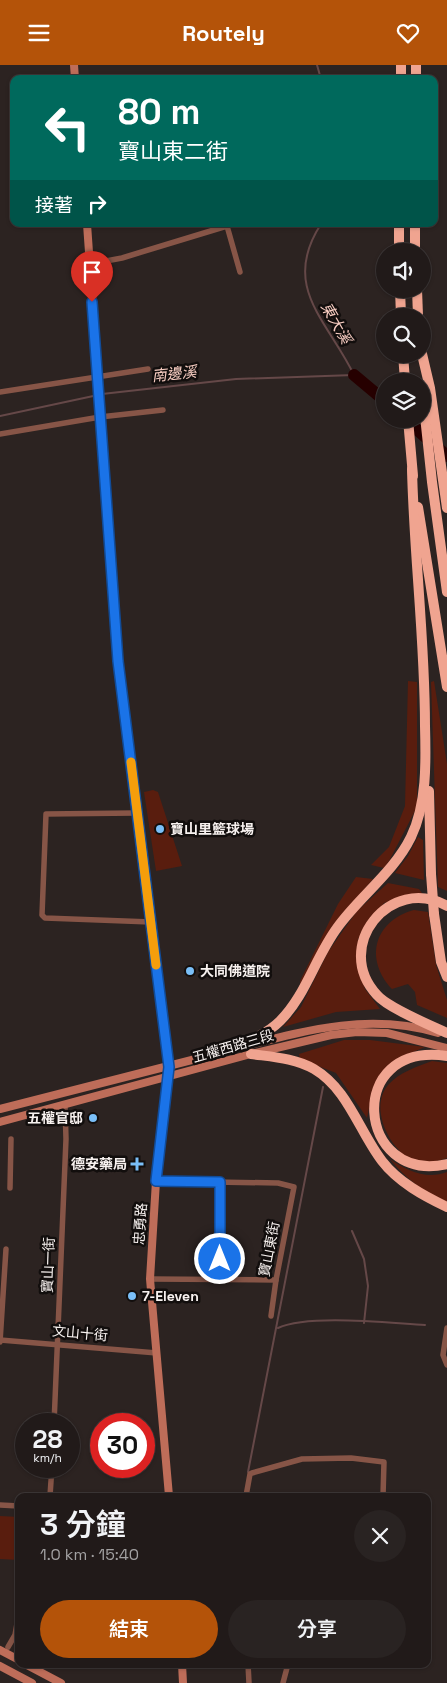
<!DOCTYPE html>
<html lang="zh-TW">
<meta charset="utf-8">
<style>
:root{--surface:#211a19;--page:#292322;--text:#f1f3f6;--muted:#a2a1a2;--line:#3e3838;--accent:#b45309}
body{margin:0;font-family:"Space Grotesk","Noto Sans TC",sans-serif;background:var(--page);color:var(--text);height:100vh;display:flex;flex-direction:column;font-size:19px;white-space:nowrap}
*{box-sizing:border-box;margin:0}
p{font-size:16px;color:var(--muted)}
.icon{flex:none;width:28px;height:28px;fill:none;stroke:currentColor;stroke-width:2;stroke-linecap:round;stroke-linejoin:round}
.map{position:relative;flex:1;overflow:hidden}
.panel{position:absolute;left:15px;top:1428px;width:416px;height:175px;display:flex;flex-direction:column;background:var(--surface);border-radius:10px;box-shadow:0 1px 4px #0004,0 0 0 1px var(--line)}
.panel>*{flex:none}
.top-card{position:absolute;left:10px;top:10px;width:428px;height:152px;border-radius:10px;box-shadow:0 1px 4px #0004,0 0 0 1px var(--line);background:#00695c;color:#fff;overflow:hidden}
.fabs{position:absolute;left:376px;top:178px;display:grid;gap:10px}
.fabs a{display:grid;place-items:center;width:55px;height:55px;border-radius:50%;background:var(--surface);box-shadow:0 1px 4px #0004,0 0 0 1px var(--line);font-size:25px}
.speed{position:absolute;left:15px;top:1348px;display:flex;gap:10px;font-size:25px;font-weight:700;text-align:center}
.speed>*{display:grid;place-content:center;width:65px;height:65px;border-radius:50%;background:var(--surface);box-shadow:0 1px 4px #0004,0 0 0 1px var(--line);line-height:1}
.speed small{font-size:12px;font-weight:400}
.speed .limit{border:8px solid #d22;background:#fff;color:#111}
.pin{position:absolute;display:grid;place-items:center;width:42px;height:42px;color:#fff;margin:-51px -21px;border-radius:50% 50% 50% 0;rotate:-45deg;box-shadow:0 0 5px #0007}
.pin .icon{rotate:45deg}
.me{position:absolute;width:55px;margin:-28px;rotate:0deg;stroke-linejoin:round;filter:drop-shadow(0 0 4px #0008)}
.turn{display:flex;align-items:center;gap:18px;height:105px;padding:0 25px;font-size:22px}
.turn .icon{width:65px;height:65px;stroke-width:2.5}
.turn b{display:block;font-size:35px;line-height:42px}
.then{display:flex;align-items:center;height:48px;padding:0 25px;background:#0003;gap:10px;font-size:19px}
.round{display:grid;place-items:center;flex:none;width:52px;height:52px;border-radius:26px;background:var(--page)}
.overview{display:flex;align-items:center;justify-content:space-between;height:85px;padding:0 25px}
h1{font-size:30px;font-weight:600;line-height:38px}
.action{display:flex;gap:10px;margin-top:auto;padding:10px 25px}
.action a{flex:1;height:58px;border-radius:30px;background:var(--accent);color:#fff;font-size:20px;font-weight:600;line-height:58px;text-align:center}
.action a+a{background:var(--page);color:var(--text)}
header{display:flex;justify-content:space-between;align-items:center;height:65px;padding:0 25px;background:var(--accent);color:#fff;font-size:22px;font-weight:600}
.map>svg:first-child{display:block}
.green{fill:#591d0e}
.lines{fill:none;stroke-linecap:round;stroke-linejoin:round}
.stream{stroke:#654848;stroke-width:2}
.river{stroke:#260000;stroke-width:12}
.minor{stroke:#875547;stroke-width:5.5}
.secondary{stroke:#be6d59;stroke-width:8}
.motorway{stroke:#f0a490;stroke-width:10}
.motorway-bridge{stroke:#f0a490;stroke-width:10}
.route-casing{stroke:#114b97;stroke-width:12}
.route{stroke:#1a73e8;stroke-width:9}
.slow{stroke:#f59e0b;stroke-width:9}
.poi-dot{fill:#7abff8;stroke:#120e0d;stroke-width:2}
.labels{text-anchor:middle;stroke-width:5;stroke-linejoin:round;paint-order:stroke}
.poi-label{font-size:14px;font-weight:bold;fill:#f7f1ef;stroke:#120e0d;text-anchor:start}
.street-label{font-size:14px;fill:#f7f1ef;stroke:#120e0d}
.water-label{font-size:15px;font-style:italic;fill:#f8cdc2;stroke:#120e0d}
</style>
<header><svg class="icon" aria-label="menu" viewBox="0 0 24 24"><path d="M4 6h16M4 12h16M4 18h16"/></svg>Routely<svg class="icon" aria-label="heart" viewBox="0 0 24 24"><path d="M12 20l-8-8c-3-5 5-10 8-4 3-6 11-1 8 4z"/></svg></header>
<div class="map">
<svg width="447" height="1618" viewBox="0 0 447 1618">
<rect width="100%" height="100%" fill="#2c2321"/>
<g class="green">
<path d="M408 616 417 617V742L389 796 384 803 371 800 389 782 405 741Z"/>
<path d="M434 616 447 699V826L438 822 431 617Z"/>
<path d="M153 725 158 727 182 801 156 806 144 727Z"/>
<path d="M418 772 423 775 424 815 395 808 408 791Z"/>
<path d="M356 812 373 814 331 863 300 920V916L338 839Z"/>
<path d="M388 818 419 824 422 828 384 838 358 874 359 904 365 924 380 944 336 947 283 962 301 942 328 887 357 846Z"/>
<path d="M414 845 428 847 436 900 447 935V953L417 940 415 927 408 919 392 924C364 894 374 856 414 845Z"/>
<path d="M344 975H370L425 982 397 994 373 1023 367 1053 336 1008 300 994 299 989Z"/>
<path d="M432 996 447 998V1093C434 1098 422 1099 409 1095 405 1093 401 1088 398 1084 384 1069 372 1039 388 1020 400 1007 416 1002 432 996Z"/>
<path d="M390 1094C407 1106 427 1115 447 1107V1138C426 1129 404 1112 390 1094Z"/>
<path d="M0 1451 19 1452V1495L0 1494Z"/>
</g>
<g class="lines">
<g class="stream">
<path d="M317 0 321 14"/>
<path d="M102 329 236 314 354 310C328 256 280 222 321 159"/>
<path d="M0 351 98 330"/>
<path d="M352 1166 364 1194 368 1221 364 1258"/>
<path d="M278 1263C309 1249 388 1258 425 1260"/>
<path d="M248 1407 323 1022"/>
</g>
<g class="river">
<path d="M354 310 385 336"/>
<path d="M405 354 447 391"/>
</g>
<g class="minor">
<path d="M90 199 122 193 227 161 240 207"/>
<path d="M0 327 148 304"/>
<path d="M0 369 100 352 163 345"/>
<path d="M136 748 46 749 42 850 45 853 151 857"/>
<path d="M156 1116 278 1118 294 1122 276 1215 271 1251"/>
<path d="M220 1117V1214"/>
<path d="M10 1123 11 1074"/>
<path d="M150 1214 276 1215"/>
<path d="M447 1263 443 1290 447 1300"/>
<path d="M0 1275 157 1288"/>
<path d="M0 1277 6 1184"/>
<path d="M54 1359 66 1074 65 1041"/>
<path d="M50 1431 52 1401"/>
<path d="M246 1431 250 1409 252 1408 302 1394 351 1393 384 1397 383 1431"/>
<path d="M0 1440 19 1441"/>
<path d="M8 1582 15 1570 19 1547"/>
<path d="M248 1599 249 1618"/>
<path d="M283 1618 288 1599"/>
</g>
<g class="secondary">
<path d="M74 0 75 14"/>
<path d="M87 159 118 596 169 1002 156 1116 150 1214 169 1431"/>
<path d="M246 981C310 964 372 948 438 968"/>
<path d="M0 1044 227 986"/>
<path d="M0 1057 251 989 331 970 357 967 387 968 447 983"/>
<path d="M0 1585 19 1595"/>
<path d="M25 1599 61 1618"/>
<path d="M182 1599 183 1618"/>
<path d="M0 1601 32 1618"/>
</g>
<g class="motorway">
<path d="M401 14V0"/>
<path d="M416 14V0"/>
<path d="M415 159V186"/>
<path d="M399 186V159"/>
<path d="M400 224 401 251"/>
<path d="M417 224 418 251"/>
<path d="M403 289 405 316"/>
<path d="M422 289 430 323 447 443"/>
<path d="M422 323 432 417 447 527"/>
<path d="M408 354 413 411"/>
<path d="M418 442 447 622"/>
<path d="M429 726 431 809"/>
<path d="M447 841C390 809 332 882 377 930 388 943 430 960 447 968"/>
<path d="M434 849 441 897 447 912"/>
<path d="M224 986C243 978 265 971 280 956 306 930 315 893 337 863 359 832 394 807 411 772 427 739 426 697 425 661 425 575 414 490 412 404"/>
<path d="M251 989C273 992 295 993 314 1004 348 1024 359 1066 382 1096 398 1117 424 1131 447 1142"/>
<path d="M447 991C343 976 357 1120 447 1099"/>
</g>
<path class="motorway-bridge" d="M431 809 434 849"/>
</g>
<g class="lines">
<g class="route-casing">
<path id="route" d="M92 237 118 596 169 1002 156 1116 220 1117V1194"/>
</g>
<use href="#route" class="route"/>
<path class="slow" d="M131 697 156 900"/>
</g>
<g class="poi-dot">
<circle cx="160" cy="764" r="5"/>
<circle cx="190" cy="906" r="5"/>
<circle cx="93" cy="1053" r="5"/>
<path d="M134.5 1091.5h5v5h5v5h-5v5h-5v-5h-5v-5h5z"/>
<circle cx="132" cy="1231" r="5"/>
</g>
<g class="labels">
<g class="poi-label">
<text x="170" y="769">寶山里籃球場</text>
<text x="200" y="911">大同佛道院</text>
<text x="83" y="1058" text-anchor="end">五權官邸</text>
<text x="127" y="1104" text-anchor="end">德安藥局</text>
<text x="142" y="1236">7-Eleven</text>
</g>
<g class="street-label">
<text transform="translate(233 981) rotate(-16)" y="5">五權西路三段</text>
<text transform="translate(140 1159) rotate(-86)" y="5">忠勇路</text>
<text transform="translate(269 1184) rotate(-79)" y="5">寶山東街</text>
<text transform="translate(48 1200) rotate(-88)" y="5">寶山一街</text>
<text transform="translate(80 1268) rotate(5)" y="5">文山十街</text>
</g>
<g class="water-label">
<text transform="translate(336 258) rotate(60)" y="5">東大溪</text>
<text transform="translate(174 309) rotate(-6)" y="5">南邊溪</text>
</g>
</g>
</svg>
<div class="fabs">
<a><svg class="icon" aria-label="sound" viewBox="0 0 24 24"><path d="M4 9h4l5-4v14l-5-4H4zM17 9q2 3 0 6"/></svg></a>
<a><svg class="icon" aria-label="search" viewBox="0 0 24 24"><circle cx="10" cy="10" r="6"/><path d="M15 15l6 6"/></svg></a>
<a><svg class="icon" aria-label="layers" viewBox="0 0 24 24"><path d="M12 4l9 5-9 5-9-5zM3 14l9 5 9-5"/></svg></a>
</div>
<div class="speed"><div>28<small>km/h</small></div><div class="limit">30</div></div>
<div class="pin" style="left:92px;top:237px;background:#d93025"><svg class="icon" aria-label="arrive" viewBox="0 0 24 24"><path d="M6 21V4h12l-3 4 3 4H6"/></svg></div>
<svg class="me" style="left:220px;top:1194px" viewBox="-20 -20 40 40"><circle r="17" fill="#1a73e8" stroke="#fff" stroke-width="3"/><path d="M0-11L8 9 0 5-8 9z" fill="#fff"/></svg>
<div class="top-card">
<div class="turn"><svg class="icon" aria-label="left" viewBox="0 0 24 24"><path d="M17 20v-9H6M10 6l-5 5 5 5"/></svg><div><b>80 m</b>寶山東二街</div></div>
<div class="then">接著<svg class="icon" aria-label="right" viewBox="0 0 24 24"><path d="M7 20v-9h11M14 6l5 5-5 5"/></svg></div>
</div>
<section class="panel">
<div class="overview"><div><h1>3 分鐘</h1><p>1.0 km · 15:40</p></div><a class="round"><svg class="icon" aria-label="close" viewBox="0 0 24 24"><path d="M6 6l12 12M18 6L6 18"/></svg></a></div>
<div class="action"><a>結束</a><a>分享</a></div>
</section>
</div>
